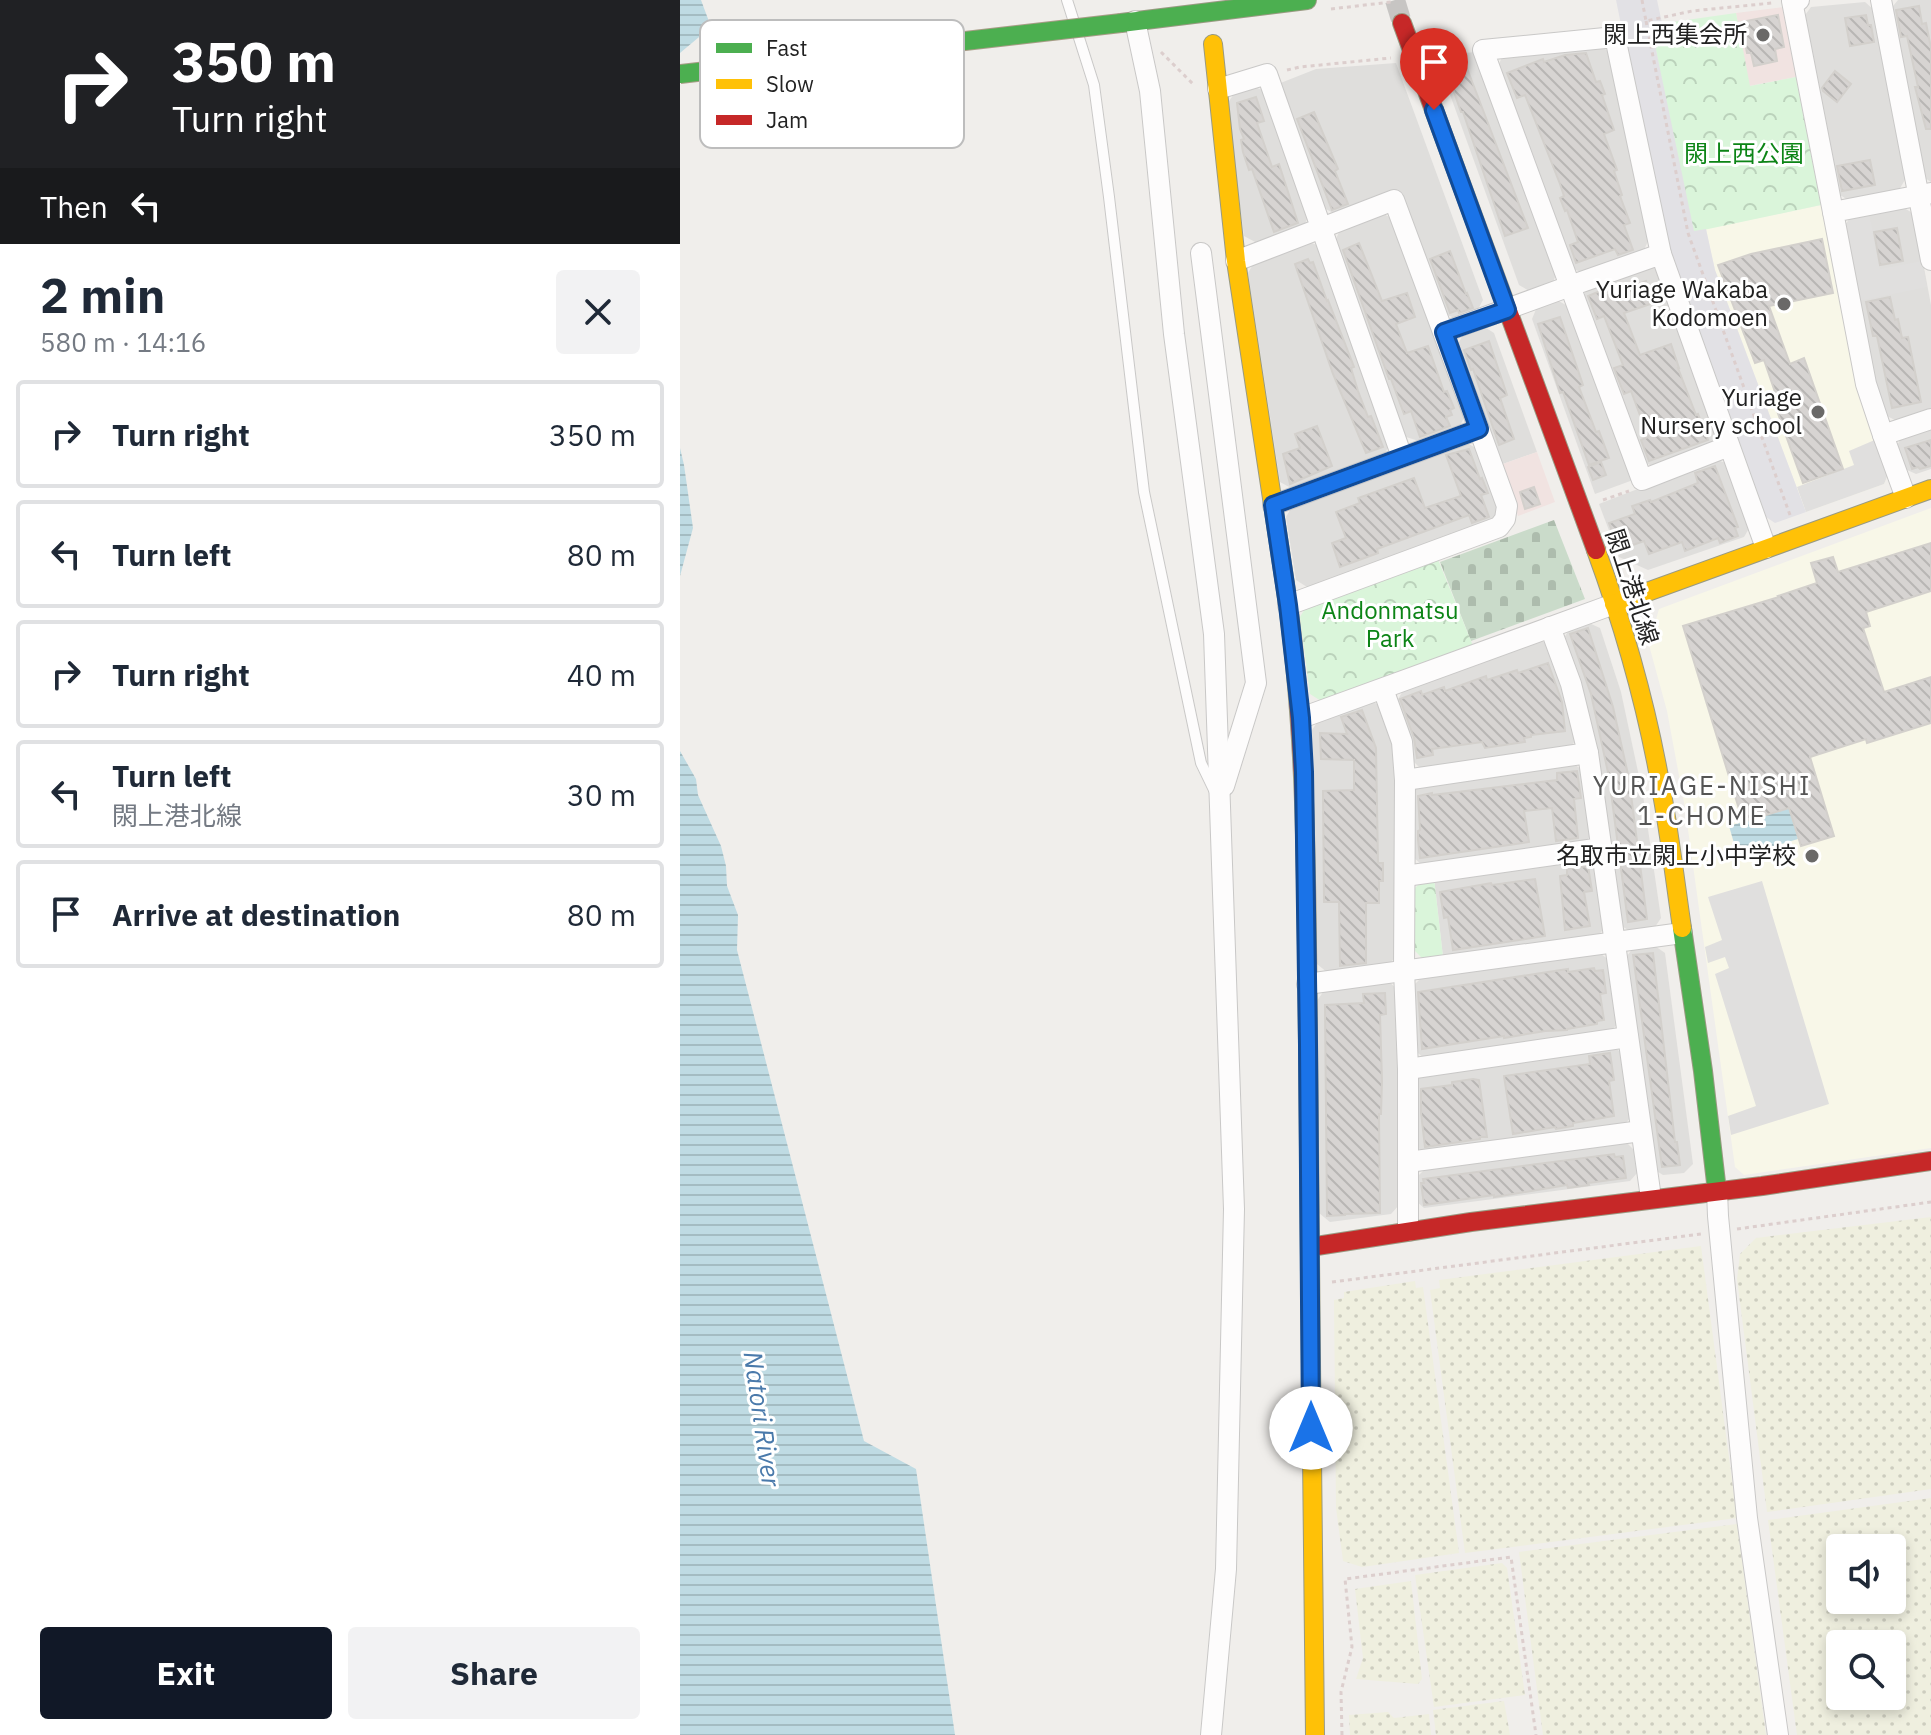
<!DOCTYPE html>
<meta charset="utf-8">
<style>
:root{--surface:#fff;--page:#f2f2f3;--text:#1f2937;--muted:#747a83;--line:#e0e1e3;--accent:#111827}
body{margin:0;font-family:"IBM Plex Sans","Noto Sans JP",sans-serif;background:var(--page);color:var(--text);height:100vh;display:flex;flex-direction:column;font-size:30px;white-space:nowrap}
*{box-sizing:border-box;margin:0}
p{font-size:26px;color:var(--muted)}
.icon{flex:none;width:44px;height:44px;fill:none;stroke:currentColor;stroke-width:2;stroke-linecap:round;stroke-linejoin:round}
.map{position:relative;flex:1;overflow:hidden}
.sheet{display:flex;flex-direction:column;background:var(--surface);width:680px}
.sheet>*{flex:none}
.banner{background:#202124;color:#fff;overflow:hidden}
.controls{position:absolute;left:1146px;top:1534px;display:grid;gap:16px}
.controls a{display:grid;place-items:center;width:80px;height:80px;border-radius:8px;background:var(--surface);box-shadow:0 4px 12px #0003;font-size:40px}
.pin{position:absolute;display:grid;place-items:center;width:68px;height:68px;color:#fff;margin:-82px -34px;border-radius:50% 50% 50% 0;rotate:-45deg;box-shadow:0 0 8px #0007}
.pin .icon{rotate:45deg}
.me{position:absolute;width:88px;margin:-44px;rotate:0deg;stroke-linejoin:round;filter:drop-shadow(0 0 6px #0008)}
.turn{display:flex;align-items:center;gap:28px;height:168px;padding:0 40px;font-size:36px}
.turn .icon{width:104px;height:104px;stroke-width:2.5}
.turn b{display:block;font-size:56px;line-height:68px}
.then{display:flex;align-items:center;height:76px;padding:0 40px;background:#0003;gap:16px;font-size:30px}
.round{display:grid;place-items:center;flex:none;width:84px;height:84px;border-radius:8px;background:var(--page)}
.summary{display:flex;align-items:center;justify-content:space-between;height:136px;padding:0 40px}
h1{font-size:48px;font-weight:700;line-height:60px}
.button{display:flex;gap:16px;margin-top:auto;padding:16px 40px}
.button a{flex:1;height:92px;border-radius:8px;background:var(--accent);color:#fff;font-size:32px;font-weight:700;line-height:92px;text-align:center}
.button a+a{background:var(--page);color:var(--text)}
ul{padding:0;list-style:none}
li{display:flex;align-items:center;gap:24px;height:108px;margin:0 16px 12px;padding:0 24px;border:4px solid var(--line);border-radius:8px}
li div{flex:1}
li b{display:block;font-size:30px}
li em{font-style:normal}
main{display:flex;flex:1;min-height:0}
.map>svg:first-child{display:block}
.residential{fill:#dfdedc}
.commercial{fill:#f1e3e1}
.education{fill:#f8f7e8}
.farmland{fill:url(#farmland-dots);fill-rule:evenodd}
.cemetery{fill:url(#cemetery-stones)}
.park{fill:url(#park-crowns)}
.parking{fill:#e0dfde}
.plaza{fill:#e2e1e5}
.water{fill:url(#water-rules)}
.building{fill:url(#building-back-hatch);stroke:#d3d0cc;stroke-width:2}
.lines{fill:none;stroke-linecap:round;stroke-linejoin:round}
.street-tunnel{stroke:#c7c5c3;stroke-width:20;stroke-dasharray:20 10;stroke-linecap:butt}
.lane-casing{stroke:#c9c8c7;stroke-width:12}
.street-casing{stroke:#c9c8c7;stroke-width:22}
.fast-casing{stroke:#999a82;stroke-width:20}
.slow-casing{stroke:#999a82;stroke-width:20}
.jam-casing{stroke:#999a82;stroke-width:20}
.path{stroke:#dccecd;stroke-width:3;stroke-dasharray:4 4;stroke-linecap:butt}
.lane{stroke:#fdfcfc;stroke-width:10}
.street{stroke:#fdfcfc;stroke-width:20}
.fast{stroke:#4caf50;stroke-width:18}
.slow{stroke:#ffc107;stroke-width:18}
.jam{stroke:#c62828;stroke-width:18}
.fast-bridge-casing{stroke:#a79c86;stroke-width:20;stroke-linecap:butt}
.fast-bridge{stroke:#4caf50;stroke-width:18}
.route-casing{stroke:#114b97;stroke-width:20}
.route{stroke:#1a73e8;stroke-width:14}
.poi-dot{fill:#6a6968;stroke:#fff;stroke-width:3}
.labels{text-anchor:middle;stroke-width:6;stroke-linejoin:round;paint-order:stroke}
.poi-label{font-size:24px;fill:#222;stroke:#fff;text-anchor:end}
.park-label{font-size:24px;fill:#0c8416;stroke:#fff}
.street-label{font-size:24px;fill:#222;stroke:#fff}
.neighbourhood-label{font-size:26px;letter-spacing:2px;fill:#555;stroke:#fff}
.water-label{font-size:26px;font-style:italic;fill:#4a7aab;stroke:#fff}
.key{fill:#fff;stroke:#bdbdbd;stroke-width:2}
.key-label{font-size:22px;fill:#222}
</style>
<main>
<section class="sheet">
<div class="banner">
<div class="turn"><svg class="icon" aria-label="right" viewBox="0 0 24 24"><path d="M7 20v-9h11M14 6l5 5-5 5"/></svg><div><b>350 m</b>Turn right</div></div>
<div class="then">Then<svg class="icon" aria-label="left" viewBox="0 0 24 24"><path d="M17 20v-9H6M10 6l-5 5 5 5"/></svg></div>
</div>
<div class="summary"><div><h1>2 min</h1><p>580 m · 14:16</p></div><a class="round"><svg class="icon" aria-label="close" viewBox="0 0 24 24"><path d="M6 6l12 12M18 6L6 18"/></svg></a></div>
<ul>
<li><svg class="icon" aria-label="right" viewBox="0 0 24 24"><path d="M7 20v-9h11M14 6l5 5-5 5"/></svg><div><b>Turn right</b></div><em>350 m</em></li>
<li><svg class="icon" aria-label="left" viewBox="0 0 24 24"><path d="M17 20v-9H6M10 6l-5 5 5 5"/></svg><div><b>Turn left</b></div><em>80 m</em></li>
<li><svg class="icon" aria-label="right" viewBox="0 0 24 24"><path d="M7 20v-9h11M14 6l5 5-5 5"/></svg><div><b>Turn right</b></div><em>40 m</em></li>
<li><svg class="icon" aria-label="left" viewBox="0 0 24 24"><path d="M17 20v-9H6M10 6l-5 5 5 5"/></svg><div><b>Turn left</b><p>閖上港北線</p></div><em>30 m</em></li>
<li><svg class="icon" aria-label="arrive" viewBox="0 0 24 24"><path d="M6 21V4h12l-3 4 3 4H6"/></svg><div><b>Arrive at destination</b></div><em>80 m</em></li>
</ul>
<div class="button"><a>Exit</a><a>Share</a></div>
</section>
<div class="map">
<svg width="1251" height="1735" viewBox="0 0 1251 1735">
<defs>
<pattern id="farmland-dots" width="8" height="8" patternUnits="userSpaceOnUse" patternTransform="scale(2)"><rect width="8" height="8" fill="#efefdf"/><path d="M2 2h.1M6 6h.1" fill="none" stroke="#cdcdbf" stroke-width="1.8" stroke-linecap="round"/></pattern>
<pattern id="cemetery-stones" width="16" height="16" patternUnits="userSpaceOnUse" patternTransform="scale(2)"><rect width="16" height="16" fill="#cadbca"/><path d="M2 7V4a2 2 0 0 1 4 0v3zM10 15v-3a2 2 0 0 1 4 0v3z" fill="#adbcad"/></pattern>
<pattern id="park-crowns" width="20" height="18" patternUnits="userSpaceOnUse" patternTransform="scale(2)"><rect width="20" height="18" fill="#daf5da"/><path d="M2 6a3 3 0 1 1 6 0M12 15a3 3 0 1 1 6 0" fill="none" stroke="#bbd2bb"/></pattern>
<pattern id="water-rules" width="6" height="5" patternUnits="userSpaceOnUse" patternTransform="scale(2)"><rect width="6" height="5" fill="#bfdbe3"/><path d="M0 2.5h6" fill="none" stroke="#a4bcc2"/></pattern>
<pattern id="building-back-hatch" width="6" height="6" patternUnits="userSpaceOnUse" patternTransform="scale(2)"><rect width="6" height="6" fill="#d7d4d2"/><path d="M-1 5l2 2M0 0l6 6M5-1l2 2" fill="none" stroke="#b8b6b4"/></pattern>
</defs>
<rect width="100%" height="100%" fill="#f0eeeb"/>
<g class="residential">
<path d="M1218 0H1251V182L1242 176 1209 11Z"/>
<path d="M1185 2 1195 11 1226 178 1219 190 1168 200 1157 193 1123 18 1131 7Z"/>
<path d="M918 43 930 53 969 239 963 252 903 273 891 268 818 66 824 53Z"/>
<path d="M795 52 877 272 872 285 851 292 839 285 756 56Z"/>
<path d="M716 63 803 300 797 311 777 319 765 314 719 192 655 214 644 208 598 84 636 69Z"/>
<path d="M572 86 585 91 630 214 623 227 577 243 564 236 547 104 556 91Z"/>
<path d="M1221 206 1234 214 1251 305V409L1217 421 1205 415 1194 384 1163 228 1171 217Z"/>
<path d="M702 213 715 220 786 413 780 426 739 441 726 437 655 241 661 228Z"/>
<path d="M629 242 642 247 711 442 705 453 611 488 600 482 568 273 575 261Z"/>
<path d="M968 265 981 272 1037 434 1033 447 974 467 962 461 902 300 908 286Z"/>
<path d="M877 300 891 308 953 480 915 494 852 319 857 307Z"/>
<path d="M803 326 814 333 857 452 820 465 777 346 784 333Z"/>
<path d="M1251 425V469L1236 474 1225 469 1216 447 1223 435Z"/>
<path d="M784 441 797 449 818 508 813 521 627 587 616 580 606 517 613 505Z"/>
<path d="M1035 459 1051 465 1071 525 1064 537 968 570 939 557 919 504Z"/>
<path d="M909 623 920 628 941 692 963 795 981 918 975 927 950 931 940 925 882 641 889 630Z"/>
<path d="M856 638 869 645 898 737 888 750 742 770 732 760 716 703 725 687Z"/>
<path d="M689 700 701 706 716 750 717 955 707 967 648 973 637 964 632 730 641 717Z"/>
<path d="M891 761 904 772 914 831 904 844 743 866 731 855 730 794 741 782Z"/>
<path d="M905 856 917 865 927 925 916 938 763 957 754 878Z"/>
<path d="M975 946 985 953 1013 1164 1004 1173 983 1175 975 1170 944 960 953 948Z"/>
<path d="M917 951 929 960 939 1022 929 1033 744 1058 733 1049 734 985 744 975Z"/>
<path d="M707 980 718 990 719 1205 711 1214 650 1222 639 1213 636 1002 646 988Z"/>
<path d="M933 1046 944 1055 952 1116 942 1127 745 1154 734 1144V1084L744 1072Z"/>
<path d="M944 1140 955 1151 958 1172 950 1181 744 1208 735 1200V1179L745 1169Z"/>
</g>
<g class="commercial">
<path d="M1105 7 1116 77 1069 86 1056 13Z"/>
<path d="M857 452 875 502 838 516 820 465Z"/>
</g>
<g class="education">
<path d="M1141 205 1176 385 1209 472 1204 484 1126 512 1035 270 1026 229Z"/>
<path d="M1251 508V1148L1064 1175 1055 1167 1005 808 987 711 969 645 979 609Z"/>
</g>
<g class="farmland">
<path d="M1251 1217V1489L1087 1512 1057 1279 1060 1254 1076 1238Z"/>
<path d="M1021 1246 1057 1518 785 1553 750 1290 760 1288 759 1280Z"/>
<path d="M735 1281 736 1288 743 1287 779 1553 682 1567 663 1561 656 1508 654 1300 664 1298V1292Z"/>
<path d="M1251 1498V1735H1117L1088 1520ZM1160 1548H1212V1600H1160ZM1160 1644H1212V1696H1160Z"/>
<path d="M1057 1524 1086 1735H863L839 1552Z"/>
<path d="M822 1563 827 1568 845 1695 754 1707 735 1575Z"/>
<path d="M731 1581 742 1679 738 1684 676 1679 683 1658 675 1589Z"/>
<path d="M824 1701 830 1735H756L753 1710Z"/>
<path d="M708 1712 714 1718 749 1714 751 1735H670L669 1715Z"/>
</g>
<path class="cemetery" d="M874 520 905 599 791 641 760 562Z"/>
<g class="park">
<path d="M1056 13 1070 86 1116 77 1141 205 1014 232 1002 185 971 25Z"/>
<path d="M757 557 793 646 641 701 630 694 620 617 627 605Z"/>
<path d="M754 878 763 957 743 959 734 950 733 890 743 880Z"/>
</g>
<g class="parking">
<path d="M1189 213 1200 269 1242 261 1247 287 1178 301 1163 228 1171 217Z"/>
<path d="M1197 439 1209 472 1204 484 1126 512 1117 487 1174 465 1169 451Z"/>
<path d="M1082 881 1149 1104 1051 1135 1048 1116 1076 1106 1035 974 1049 968 1045 957 1028 963 1025 947 1042 940 1028 897Z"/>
</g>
<path class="plaza" d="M936 0H977L982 23 971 26 1014 231 1026 229 1035 270 1126 512 1095 523 1086 517 999 281 982 226Z"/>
<g class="water">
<path d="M0 0H21L31 27 0 53Z"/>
<path d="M0 448 4 465 13 528 0 576Z"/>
<path d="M0 751 16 779 18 795 41 846 46 866 47 886 58 915 57 950 184 1441 236 1469 275 1735H0Z"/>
<path d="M1109 808 1118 839 1058 857 1049 826Z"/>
</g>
<g class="building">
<path d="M1239 6 1242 24 1246 23 1251 48V129H1246L1235 87H1238L1227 36 1221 37 1216 10Z"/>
<path d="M1098 15 1104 47 1095 49 1097 61 1074 66 1071 53H1067L1061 22Z"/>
<path d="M1186 15 1188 25H1191L1194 42 1170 46 1165 18Z"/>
<path d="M906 53 916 82 920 81 925 94 922 95 934 130 924 134 937 170 934 171 942 195 940 196 950 223 944 225 953 250 938 255 935 249 896 263 890 245 898 242 887 210 885 211 880 198 884 196 880 184 845 95 837 98 827 73 863 59 864 62 885 55Z"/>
<path d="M785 63 848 228 825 236 783 112H781L766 69Z"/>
<path d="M1155 71 1171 84 1157 102 1143 91 1142 88Z"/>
<path d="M576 97 584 121 577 123 592 167 599 164 618 223 594 232 572 169 569 170 563 152 561 140 564 139 560 129 557 103Z"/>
<path d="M634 112 658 169 655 171 668 204 652 210 617 119Z"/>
<path d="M1190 160 1195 185 1162 191 1157 166Z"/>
<path d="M1217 228 1223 261 1200 265 1194 232Z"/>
<path d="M1142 239 1153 293 1089 306 1110 364 1124 358 1163 469 1123 483 1091 394 1095 392 1084 360 1075 363 1038 265 1071 254Z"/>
<path d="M679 243 702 301 727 293 735 317 716 324 727 353 748 346 764 392 767 391 774 408 770 410 772 415 766 417 770 426 740 437 731 411 724 414 711 379H709L663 250Z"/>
<path d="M770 251 786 294 787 293 793 308 779 313 778 310 770 313 750 259Z"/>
<path d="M628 259 630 263 633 262 647 301 648 300 674 367 671 368 678 391 688 417 691 416 703 447 686 453 653 374 615 264Z"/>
<path d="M966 281 973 303 944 313 960 355 991 344 999 368H998L1016 415 1018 414 1028 440 969 461 961 440 968 437 951 391 944 394 934 368 943 365 924 316 917 319 908 296 920 291 923 297Z"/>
<path d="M1210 297 1215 320 1218 319 1222 338 1228 337 1241 402 1212 408 1197 336H1193L1186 302Z"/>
<path d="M880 317 903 385 899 387 916 432 919 431 929 458 909 465 883 392 880 393 858 324Z"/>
<path d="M809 341 827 395 820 398 834 439 819 445 793 369 791 370 784 350Z"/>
<path d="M637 426 652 466 610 484 603 454 620 448 615 434Z"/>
<path d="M1251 440V466L1240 469 1238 467 1232 469 1225 448Z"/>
<path d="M789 449 800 479 802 478 808 493 801 495 809 517 792 523 789 515 724 539 697 549 698 553 660 567 652 543 666 538 656 512 680 503 678 498 734 478 745 508 781 496 766 455Z"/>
<path d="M921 462 926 475 913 480 908 467Z"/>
<path d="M1035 466 1058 527 1055 528 1058 536 1040 543 1038 538 1005 551 1002 542 969 554 964 541 939 550 929 523 955 514 952 506 970 500 971 502 1018 483 1015 473Z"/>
<path d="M854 487 860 504 845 509 840 492Z"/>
<path d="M1251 543V591L1186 612 1190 626 1183 628 1204 692 1251 677V723L1187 743 1186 739 1130 757 1154 836 1121 846 1109 808 1063 822 1003 626 1099 597 1098 596 1137 583 1131 563 1153 557 1158 572Z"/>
<path d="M908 628 933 707 949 779 967 919 948 922 929 777 911 694 890 634Z"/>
<path d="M868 663 882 702 885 731 851 735V737L844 738 845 742 805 748 802 742 752 749 753 755 737 758 734 738 720 699 741 691 742 695 764 687 765 691 806 676 807 680 837 670 838 673Z"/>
<path d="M682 710 696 748 698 863H703V881H699V903H686V963L660 966 659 902H644L643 791 674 790V760L641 759 640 733 667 734 661 717Z"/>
<path d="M897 771 901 798 894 799 898 838 876 841 872 808 844 811 849 842 740 858 738 840V831L740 830 738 796 752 793V795L877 780V773Z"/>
<path d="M908 866 912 891 904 892 910 926 885 930 880 876 887 875V869Z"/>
<path d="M855 879 865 936 773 950 768 917 764 918 760 892 811 883 812 885Z"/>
<path d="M973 953 995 1142H997L1000 1165 982 1167 953 955Z"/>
<path d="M914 968 915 971 923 970 926 993 920 994 924 1020 917 1021V1024L887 1029V1030L865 1031 824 1038V1036L742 1049 738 992 855 974 888 969V972Z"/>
<path d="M705 993 706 1014 700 1015 702 1081 701 1114H699L700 1213 665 1214V1215L647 1216 645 1005 684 1003 683 994Z"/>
<path d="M930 1053 934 1080 929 1081 934 1116 893 1123V1126L876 1129 875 1127 833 1134 824 1076 910 1064 909 1056Z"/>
<path d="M793 1079 799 1080 807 1137H800V1139L745 1147 741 1113V1089L772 1085V1082Z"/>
<path d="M934 1154 935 1157 943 1156 946 1178 908 1183 909 1185 888 1188 887 1185 833 1194 814 1197V1195L744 1205 741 1183H744L743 1179Z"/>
</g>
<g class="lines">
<path class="street-tunnel" d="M715 0 722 23"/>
<g class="lane-casing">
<path id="lane" d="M387 0 414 85 429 197 464 492 521 763 535 792"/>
</g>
<g class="street-casing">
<g id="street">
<path d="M1119 0 1112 1 1153 212"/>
<path d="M1201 0 1251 260"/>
<path d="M455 21 470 91 494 334 534 634 554 1209 546 1569 531 1735"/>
<path d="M538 89 587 74 722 457"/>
<path d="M521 253 576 683 544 786"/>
<path d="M556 261 714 200 799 429"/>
<path d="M764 332 890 286 803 50 935 37 981 254"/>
<path d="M1203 435 1186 384 1153 212 1251 193"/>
<path d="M1049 446 962 480 890 286 981 254 1086 548"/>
<path d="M1226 498 1203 435 1251 419"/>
<path d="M593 505 799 429 827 506 825 519 819 527 608 605"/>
<path d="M870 627 891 684 908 753 971 1198"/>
<path d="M703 689 722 742 725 780 724 970 728 1069V1231"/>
<path d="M621 718 934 604"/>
<path d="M725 780 908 753"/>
<path d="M725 876 922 848"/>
<path d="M627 984 1002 933"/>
<path d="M728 1069 948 1037"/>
<path d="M728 1162 961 1131"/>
<path d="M1037 1191 1038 1216 1067 1518 1098 1735"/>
</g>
</g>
<g class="fast-casing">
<g id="fast">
<path d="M441 23 627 0"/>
<path d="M1002 928 1023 1071 1037 1191"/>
<path d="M628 1040 631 1363"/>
</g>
</g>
<g class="slow-casing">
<g id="slow">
<path d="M533 44 556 261 605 584"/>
<path d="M916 550C946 632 970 719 984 805 991 846 996 887 1002 928"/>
<path d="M934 604 1251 489"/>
<path d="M631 1363 635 1735"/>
</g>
</g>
<g class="jam-casing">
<g id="jam">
<path d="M722 23 916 550"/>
<path d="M605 584C628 735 626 887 628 1040"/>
<path d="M630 1247 791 1222 1082 1186 1251 1161"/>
</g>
</g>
<g class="path">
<path d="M962 0 966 21 1012 11 1092 3"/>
<path d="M651 9 711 2"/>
<path d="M966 21 1008 233 1110 515"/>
<path d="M481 52 513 84"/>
<path d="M759 52 784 51"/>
<path d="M607 70 620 67 711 58"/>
<path d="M923 500 949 491"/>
<path d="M1057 1229 1251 1202"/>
<path d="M652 1282 1021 1234"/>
<path d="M662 1735 661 1692 672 1647 665 1579 831 1557 856 1735"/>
</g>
<use href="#lane" class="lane"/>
<use href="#street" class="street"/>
<use href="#fast" class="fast"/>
<use href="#slow" class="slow"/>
<use href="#jam" class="jam"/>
<g class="fast-bridge-casing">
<path id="fast-bridge" d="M0 74 441 23"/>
</g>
<use href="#fast-bridge" class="fast-bridge"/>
</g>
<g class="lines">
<g class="route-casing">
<path id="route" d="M631 1428 628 1045 624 772 621 718 608 605 593 505 799 429 764 332 827 310 754 110"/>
</g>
<use href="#route" class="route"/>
</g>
<g class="poi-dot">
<circle cx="1083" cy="35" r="8"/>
<circle cx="1104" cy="304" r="8"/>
<circle cx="1138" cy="412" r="8"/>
<circle cx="1132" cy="856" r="8"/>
</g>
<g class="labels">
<g class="poi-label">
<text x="1067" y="43">閖上西集会所</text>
<text x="1088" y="298">Yuriage Wakaba<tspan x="1088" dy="28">Kodomoen</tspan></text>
<text x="1122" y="406">Yuriage<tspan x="1122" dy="28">Nursery school</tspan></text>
<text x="1116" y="864">名取市立閖上小中学校</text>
</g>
<g class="park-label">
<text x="1064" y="162">閖上西公園</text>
<text x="710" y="619">Andonmatsu<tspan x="710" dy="28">Park</tspan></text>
</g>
<g class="street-label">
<text transform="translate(952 587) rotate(72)" y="8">閖上港北線</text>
</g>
<g class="neighbourhood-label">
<text x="1022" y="795">YURIAGE-NISHI<tspan x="1022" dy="30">1-CHOME</tspan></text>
</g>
<g class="water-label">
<text transform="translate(82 1419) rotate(82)" y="9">Natori River</text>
</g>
</g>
<rect x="20" y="20" width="264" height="128" rx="12" class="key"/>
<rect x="36" y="43" width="36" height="10" fill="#4caf50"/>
<rect x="36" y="79" width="36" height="10" fill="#ffc107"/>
<rect x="36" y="115" width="36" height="10" fill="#c62828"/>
<g class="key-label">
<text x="86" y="56">Fast</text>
<text x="86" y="92">Slow</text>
<text x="86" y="128">Jam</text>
</g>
</svg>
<div class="controls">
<a><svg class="icon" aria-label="sound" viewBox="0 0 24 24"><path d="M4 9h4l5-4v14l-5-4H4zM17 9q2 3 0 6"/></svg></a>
<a><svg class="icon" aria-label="search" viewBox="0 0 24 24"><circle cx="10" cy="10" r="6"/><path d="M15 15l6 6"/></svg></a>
</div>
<div class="pin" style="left:754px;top:110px;background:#d93025"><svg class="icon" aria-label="arrive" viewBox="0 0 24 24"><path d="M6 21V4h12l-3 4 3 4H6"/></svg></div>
<svg class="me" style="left:631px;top:1428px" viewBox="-20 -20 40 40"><circle r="19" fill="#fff"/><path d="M0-13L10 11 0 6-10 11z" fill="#1a73e8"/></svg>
</div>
</main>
